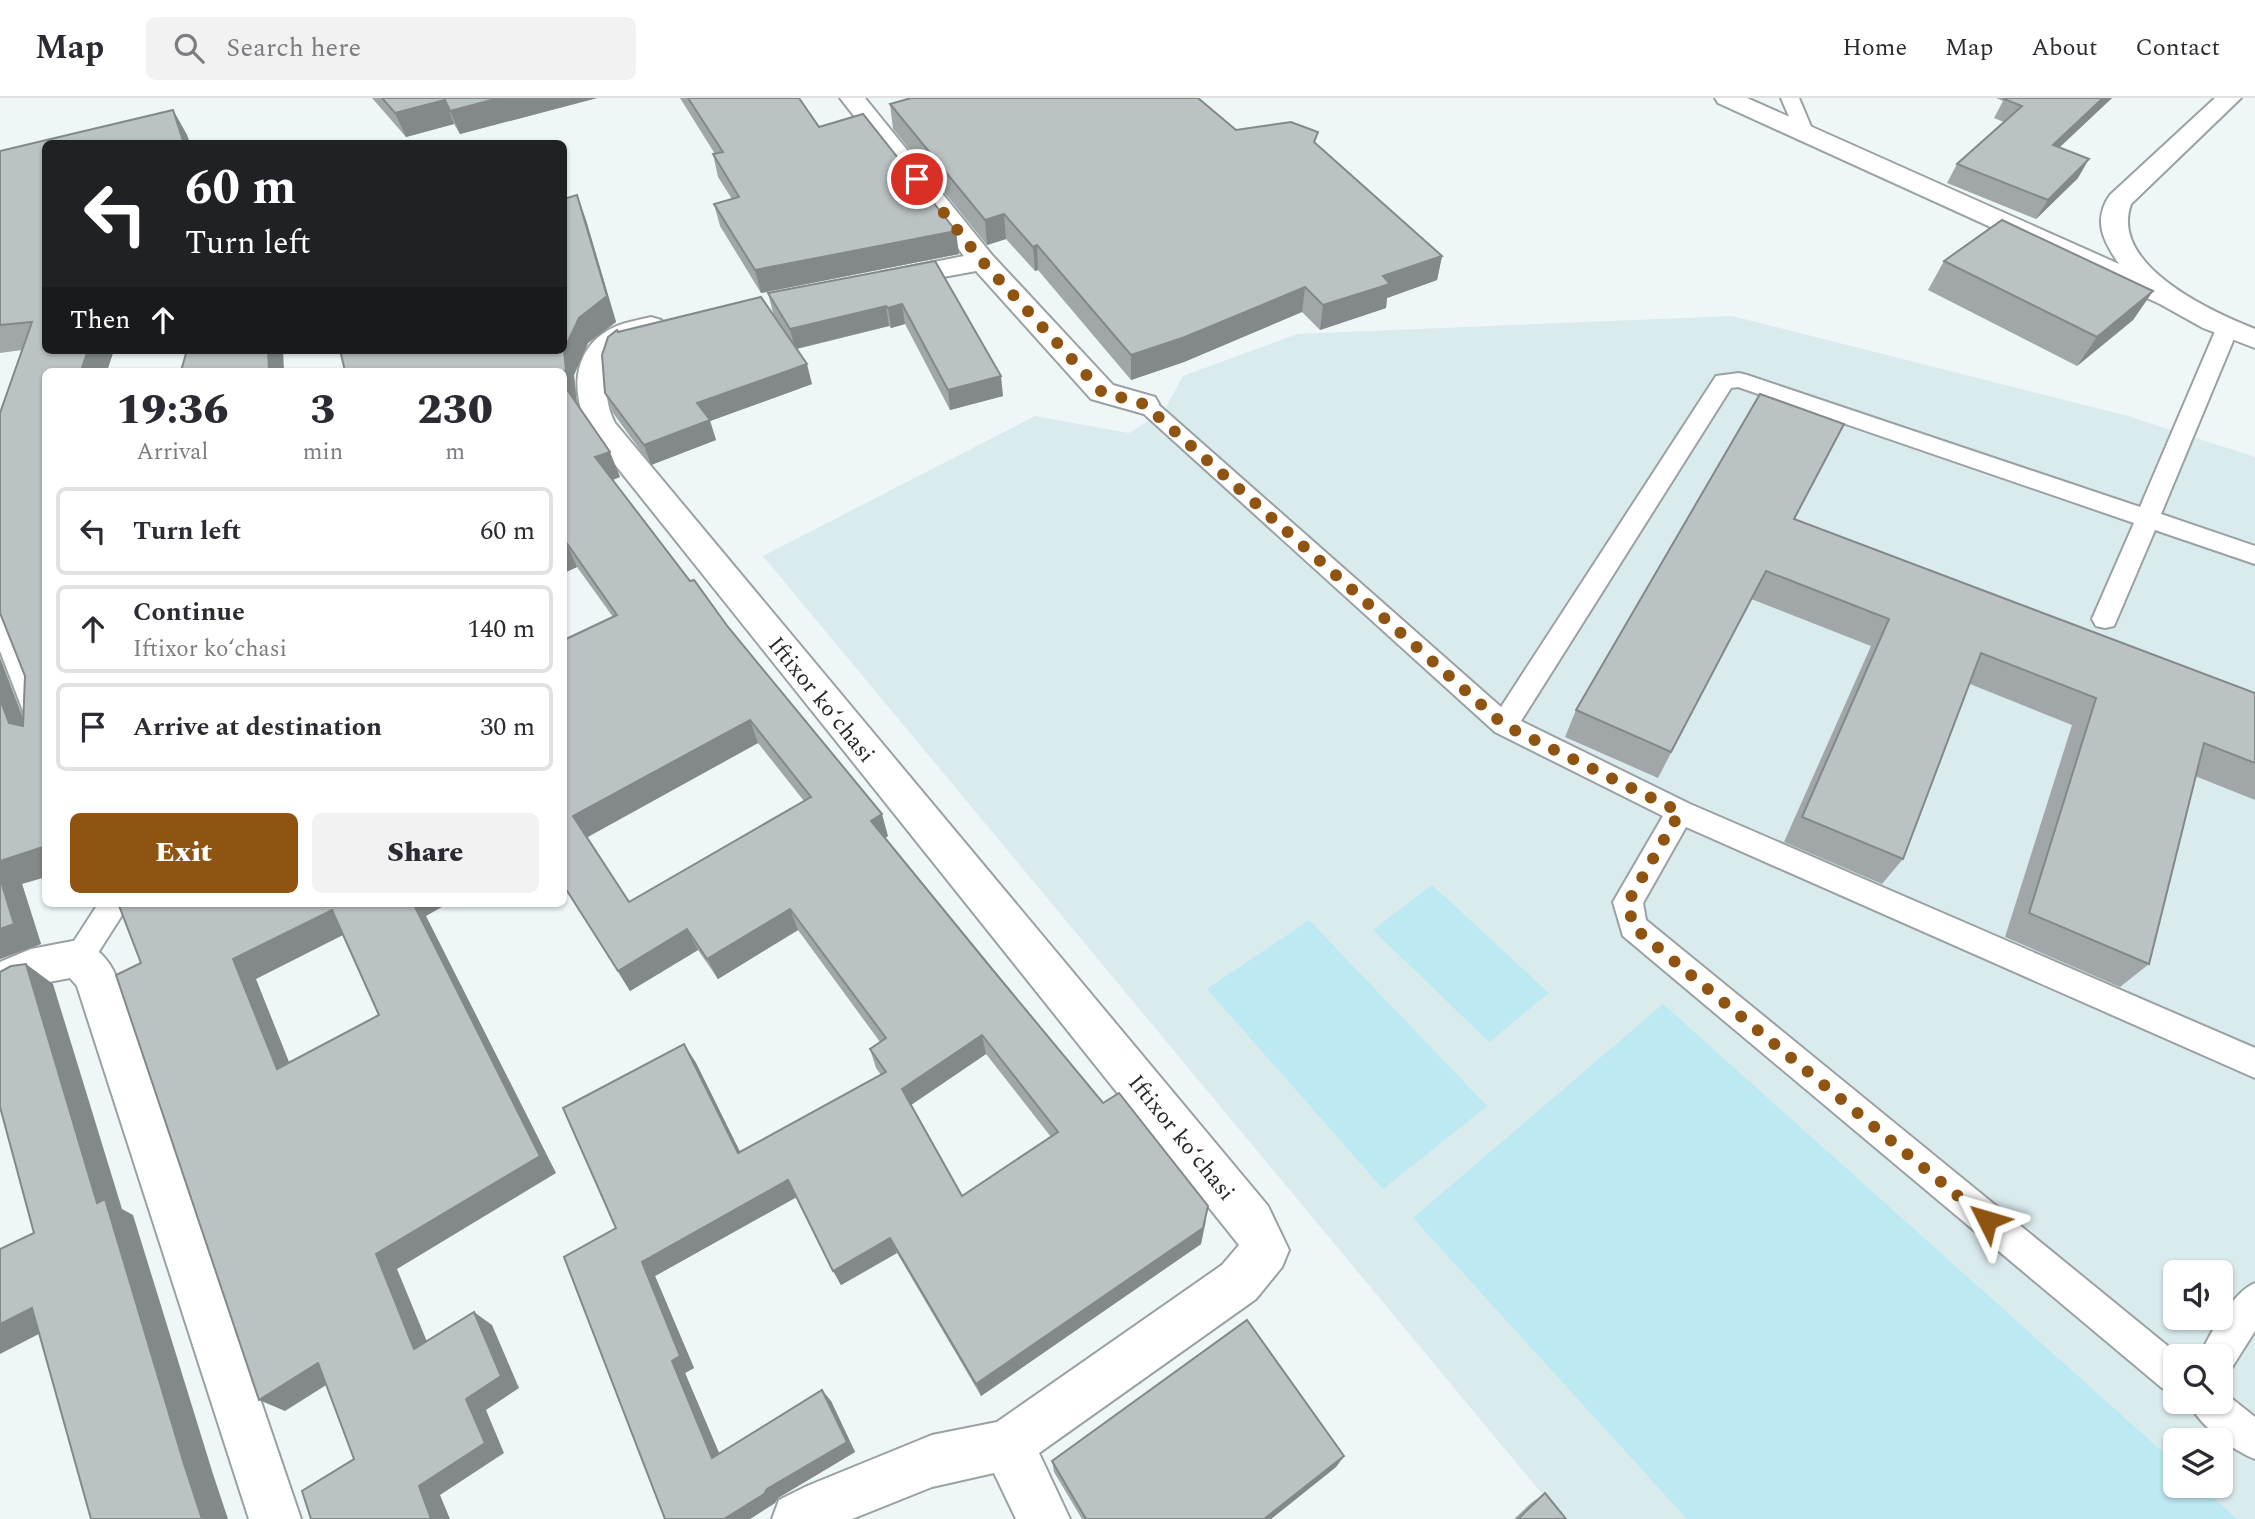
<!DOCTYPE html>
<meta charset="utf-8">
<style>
:root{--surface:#fff;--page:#f2f2f3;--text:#2b2b33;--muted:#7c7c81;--line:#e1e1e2;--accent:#8f5412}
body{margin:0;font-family:Spectral,serif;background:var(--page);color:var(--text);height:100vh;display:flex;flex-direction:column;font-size:26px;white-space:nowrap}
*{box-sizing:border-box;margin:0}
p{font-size:23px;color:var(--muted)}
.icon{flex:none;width:38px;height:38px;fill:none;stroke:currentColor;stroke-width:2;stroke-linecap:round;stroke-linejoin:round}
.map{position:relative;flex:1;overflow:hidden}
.details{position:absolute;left:42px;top:270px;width:525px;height:539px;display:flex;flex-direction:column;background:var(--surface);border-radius:10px;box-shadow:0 2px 5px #0004}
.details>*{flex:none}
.top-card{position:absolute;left:42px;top:42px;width:525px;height:214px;border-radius:10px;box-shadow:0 2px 5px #0004;background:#202124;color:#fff;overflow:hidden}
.buttons{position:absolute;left:2163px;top:1162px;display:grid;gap:14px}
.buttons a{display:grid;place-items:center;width:70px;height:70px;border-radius:10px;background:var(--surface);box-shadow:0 2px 5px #0004;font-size:35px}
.pin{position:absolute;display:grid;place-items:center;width:60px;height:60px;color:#fff;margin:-30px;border:4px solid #fff;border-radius:50%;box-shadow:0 2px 7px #0007}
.me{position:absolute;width:77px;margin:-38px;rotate:310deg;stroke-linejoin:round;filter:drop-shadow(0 0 5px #0008)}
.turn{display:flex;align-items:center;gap:24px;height:147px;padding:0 28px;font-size:32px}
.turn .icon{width:91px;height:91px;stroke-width:2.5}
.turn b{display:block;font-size:49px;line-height:60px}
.then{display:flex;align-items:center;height:66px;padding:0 28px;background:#0003;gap:14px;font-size:26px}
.eta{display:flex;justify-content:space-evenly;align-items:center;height:119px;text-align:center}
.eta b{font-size:42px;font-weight:800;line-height:49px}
.action{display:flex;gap:14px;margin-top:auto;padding:14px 28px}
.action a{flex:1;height:80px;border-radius:10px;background:var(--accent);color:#fff;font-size:28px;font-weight:800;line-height:80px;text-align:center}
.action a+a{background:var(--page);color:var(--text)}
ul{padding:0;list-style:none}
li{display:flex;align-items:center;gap:21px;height:88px;margin:0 14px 10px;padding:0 14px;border:4px solid var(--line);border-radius:10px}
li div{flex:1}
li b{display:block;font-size:26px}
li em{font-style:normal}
header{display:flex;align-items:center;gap:42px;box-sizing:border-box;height:98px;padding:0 35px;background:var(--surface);border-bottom:2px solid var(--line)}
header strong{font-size:33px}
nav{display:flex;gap:38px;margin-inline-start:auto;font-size:24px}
.search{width:490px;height:63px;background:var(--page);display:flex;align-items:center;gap:18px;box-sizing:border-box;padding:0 24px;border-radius:10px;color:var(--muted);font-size:26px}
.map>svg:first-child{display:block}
.built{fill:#daebee;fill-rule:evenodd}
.green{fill:#bce9f2}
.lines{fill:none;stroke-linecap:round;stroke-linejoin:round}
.lane-casing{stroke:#9aa1a3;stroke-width:4}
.street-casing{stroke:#9aa1a3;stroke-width:4}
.lane{fill:#fff;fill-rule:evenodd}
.street{fill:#fff;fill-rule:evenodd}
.wall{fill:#a1a7a9;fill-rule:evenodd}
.shaded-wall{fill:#838889}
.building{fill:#bbc2c4;stroke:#838889;stroke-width:2;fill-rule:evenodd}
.route{stroke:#8f5412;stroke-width:12;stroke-dasharray:0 21.6}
.labels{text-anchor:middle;stroke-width:7;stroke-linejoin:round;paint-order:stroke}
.street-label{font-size:23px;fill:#252829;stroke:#fff}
</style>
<header>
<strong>Map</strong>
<div class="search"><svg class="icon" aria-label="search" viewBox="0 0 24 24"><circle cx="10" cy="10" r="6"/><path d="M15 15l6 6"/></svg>Search here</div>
<nav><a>Home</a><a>Map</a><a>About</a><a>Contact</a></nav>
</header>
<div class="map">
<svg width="2255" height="1421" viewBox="0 0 2255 1421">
<rect width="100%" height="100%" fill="#eef6f8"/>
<path class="built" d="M1732 218 2128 318 2255 359V1421H1563L763 458 1035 318 1129 335 1164 313 1183 278 1297 236ZM2175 1174H2221V1220H2175ZM2175 1258H2221V1304H2175ZM2175 1342H2221V1388H2175Z"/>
<g class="green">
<path d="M1432 787 1549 895 1489 944 1373 832Z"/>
<path d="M1309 822 1487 1008 1383 1091 1207 891Z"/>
<path d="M1663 906 2175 1365V1388H2200L2237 1421H1687L1413 1120Z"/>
</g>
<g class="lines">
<g class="lane-casing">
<g id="lane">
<path d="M1781 0H1799L1815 38 1813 42H1799Z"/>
<path d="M2227 224 2234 226 2238 231 2161 416 2255 448V466L2155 432 2114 528 2105 530 2096 528 2092 521 2134 425 1738 289 1731 290 1521 623 1690 706 2255 950V980L1686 729 1643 805 1646 822 2180 1258H2175V1295L2162 1290 1623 838 1613 804 1663 718 1495 634 1133 306 1136 301 1144 299 1152 301 1501 609 1716 278 1739 275 1747 277 2140 409 2216 231 2220 226Z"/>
<path d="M0 511 9 513 13 520 46 603V649L36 647 33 639 0 553Z"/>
<path d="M94 805H124L126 811 89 869 78 873 67 869 63 860 96 809Z"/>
<path d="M2255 1185V1233L2231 1271 2221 1275V1258H2200C2209 1236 2234 1193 2255 1185Z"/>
<path d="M2221 1292 2255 1319V1361C2232 1352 2198 1327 2189 1304H2221Z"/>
</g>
</g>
<g class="street-casing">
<g id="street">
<path d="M840 0H865L992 157 1113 287 1155 299 1159 306 1155 313 1144 316 1091 301 976 173 889 189 879 187 875 181 879 175 964 158Z"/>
<path d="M1715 0H1747L2119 166C2104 144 2092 123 2110 97L2215 0H2241L2131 106C2109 167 2210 213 2255 231V250L2203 230 2160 206 1718 5Z"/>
<path d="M651 219 661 222 666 228C659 238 647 237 636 242 604 255 600 297 615 325L1268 1108 1289 1152 1282 1169 1256 1201 1039 1355 1070 1421H1016L994 1375 932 1389 852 1421H772L779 1402 807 1388 932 1337 997 1324 1222 1167 1239 1147 593 339C573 307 568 259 604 235 618 225 635 223 651 219Z"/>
<path d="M78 842C97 849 108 860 116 878L301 1421H249L77 888 70 880 38 886 0 904V864L31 851Z"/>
</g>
</g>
<use href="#lane" class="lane"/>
<use href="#street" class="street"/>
</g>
<g class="wall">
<path d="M372 0H597L460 36 454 26 406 39Z"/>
<path d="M680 0H799L819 29 959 156 761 195 720 128 714 106 732 101 718 79 713 56H715Z"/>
<path d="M1996 0H2112L2059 49 2078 80 2036 121 1947 85 1957 66 2004 24 1994 20 2003 3Z"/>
<path d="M890 6 1236 32 1317 46 1442 158 1437 182 1387 200 1386 210 1320 232 1302 214 1184 264 1131 282 1038 172 1035 173 1006 141 987 147 893 31Z"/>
<path d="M173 12 187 37 190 46H46V252H114L107 273H46L22 786 41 846 0 861V560L23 621 25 578 22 252 0 255V53Z"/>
<path d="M577 97 586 122 616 224 588 245 574 277 577 306 620 379 613 382 690 483 728 529 888 738 885 740 1103 1005 1206 1123 1201 1146 981 1298 897 1155 841 1187 796 1099 655 1178 694 1270 685 1275 719 1355 831 1303 855 1354 778 1400 775 1405 750 1421H665L616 1130 684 946 696 965 740 1054 881 977 876 970 870 951 880 944 798 832 718 881 698 852 630 893 564 788 613 519 577 469 564 475V252ZM758 645 804 703 629 804 587 739ZM986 956 1051 1039 962 1098 911 1007Z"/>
<path d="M935 163 1003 298 950 312 905 226 891 230 889 228 797 251 812 286 710 323 716 342 651 367 613 315 605 295 618 234 783 231 773 215 768 195Z"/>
<path d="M1944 163 2153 193 2133 222 2077 268 1928 192Z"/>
<path d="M1794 421 2255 595V702L2195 678 2149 866 2120 889 2005 839 2072 627 1970 586 1903 761 1882 786 1784 744 1871 548 1751 501 1658 680 1565 639 1576 612Z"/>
<path d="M1344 1358 1336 1369 1271 1421H1082L1054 1374 1052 1363Z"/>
<path d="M1545 1395 1566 1421H1514L1531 1405Z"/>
</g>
<g class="shaded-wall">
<path d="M499 0H597L460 36 450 13Z"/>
<path d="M2103 0H2112L2042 66 2053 47Z"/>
<path d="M445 2 454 26 406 39 395 15Z"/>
<path d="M173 12 187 37 190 46H184Z"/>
<path d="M2089 61 2078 80 2036 121 2048 102Z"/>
<path d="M577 97 586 122 616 224 588 245 574 277 578 318 568 293 564 252Z"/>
<path d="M1004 116 1006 141 987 147 985 122Z"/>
<path d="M956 133 959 156 761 195 755 172Z"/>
<path d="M1037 147 1038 172 1035 173 1033 149Z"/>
<path d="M1442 158 1437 182 1387 200 1386 210 1320 232 1323 207 1383 178Z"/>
<path d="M1305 189 1302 214 1184 264 1131 282V257Z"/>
<path d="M2153 193 2133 222 2077 268 2097 239Z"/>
<path d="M902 206 905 226 891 230 888 210Z"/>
<path d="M886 208 889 228 795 251 790 231Z"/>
<path d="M88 252H114L107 273H81Z"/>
<path d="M268 252H283L284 273H269Z"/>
<path d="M807 266 812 286 710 323 716 342 651 367 644 347 697 305Z"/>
<path d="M1001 278 1003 298 950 312 948 292Z"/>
<path d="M610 354 620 379 606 384 595 359Z"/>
<path d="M566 444 577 469 564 475V445Z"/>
<path d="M0 560 34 648 9 625 0 601Z"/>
<path d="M750 622 758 645 586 740 573 718Z"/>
<path d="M882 716 888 738 877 745 871 723Z"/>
<path d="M46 748V779L22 786 41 846 0 861V763Z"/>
<path d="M413 805H449L426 818 556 1075 397 1171 435 1263 414 1251 376 1156Z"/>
<path d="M790 811 798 832 718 881 707 861Z"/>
<path d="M332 812 351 833 256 881 299 989 277 971 233 861Z"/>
<path d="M687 831 698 852 630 893 618 873Z"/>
<path d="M26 866 53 886 122 1111 133 1117 213 1376 228 1421H202L97 1105Z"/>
<path d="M982 937 986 956 908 1009 902 991Z"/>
<path d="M684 946 696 965 749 1072 738 1055Z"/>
<path d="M788 1082 797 1099 655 1178 694 1270 685 1275 725 1369 712 1360 672 1263 642 1164Z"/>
<path d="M1208 1108 1201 1146 981 1298 976 1286Z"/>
<path d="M890 1140 897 1155 841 1187 833 1173Z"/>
<path d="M32 1210 64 1223 0 1256V1226Z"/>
<path d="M474 1214 492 1227 519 1290 486 1312 504 1355 440 1397 450 1421H431L419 1388 466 1301Z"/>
<path d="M318 1265 342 1277 285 1313 259 1302Z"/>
<path d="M822 1292 831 1303 855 1354 778 1400 775 1405 750 1421H724Z"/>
<path d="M1344 1358 1336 1369 1271 1421H1264Z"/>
</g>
<g class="building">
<path d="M382 0H499L450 13 445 2 395 15Z"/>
<path d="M688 0H799L819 29 863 16 956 133 755 172 714 106 739 99 713 56 723 54Z"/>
<path d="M911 0H1198L1236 32 1291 24 1318 34 1314 44 1442 158 1383 178 1390 186 1323 207 1305 189 1185 239 1131 257 1037 147 1033 149 1004 116 985 122 890 6Z"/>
<path d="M2006 0H2103L2053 47 2089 61 2048 102 1957 66 2022 8 2004 1Z"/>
<path d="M173 12 184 46H46V252H88L81 273H46V748L0 763V601L9 625 23 628 25 578 0 515V315L32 224 0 227V53Z"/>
<path d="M577 97 607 198 579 220 564 252 568 293 610 354 595 359 690 483 694 482 728 529 882 716 871 723 992 871 1103 1005 1119 995 1208 1108 1203 1130 976 1286 890 1140 833 1173 788 1082 642 1164 680 1258 672 1263 712 1360 822 1292 847 1344 767 1391 764 1396 724 1421H665L564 1159 616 1130 563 1010 684 946 738 1055 886 974 870 951 886 940 790 811 707 861 687 831 618 873 564 788V542L617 517 566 444 564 445V273H345L340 252H564V101ZM750 622 811 699 629 804 573 718ZM982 937 1058 1034 962 1098 902 991Z"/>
<path d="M2002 122 2153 193 2097 239 1944 163Z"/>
<path d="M935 163 1001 278 948 292 902 206 888 210 886 208 790 231 768 195Z"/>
<path d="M761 199 807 266 697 305 710 322 644 347 605 295 602 257 608 239 617 232 618 234Z"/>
<path d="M187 252H268L269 273H181Z"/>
<path d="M1760 296 1844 326 1794 421 2255 595V665L2204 645 2149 866 2029 815 2096 600 1981 555 1903 761 1802 719 1889 521 1766 473 1671 654 1576 612Z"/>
<path d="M0 780 14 826 0 831Z"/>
<path d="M118 805H413L540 1058 376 1156 414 1251 474 1214 501 1278 466 1301 485 1345 419 1388 431 1421H311L302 1393 354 1361 318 1265 259 1302 116 877 141 865ZM332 812 379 917 277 971 233 861Z"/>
<path d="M26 866 97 1105 105 1101 184 1366 202 1421H91L32 1210 0 1226V1151L34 1135 0 1009V874L11 868Z"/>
<path d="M1247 1222 1344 1358 1264 1421H1086L1052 1363Z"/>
<path d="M1545 1395 1566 1421H1518Z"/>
</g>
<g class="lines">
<path class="route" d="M917 81 982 163 1102 294 1144 306 1504 627 1680 714 1628 804 1633 829 1987 1122"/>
</g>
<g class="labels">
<g class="street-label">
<text transform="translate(822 601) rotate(51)" y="8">Iftixor koʻchasi</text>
<text transform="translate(1182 1039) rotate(51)" y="8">Iftixor koʻchasi</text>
</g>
</g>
</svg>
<div class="buttons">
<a><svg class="icon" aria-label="sound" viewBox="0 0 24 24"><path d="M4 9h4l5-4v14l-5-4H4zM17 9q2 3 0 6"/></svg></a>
<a><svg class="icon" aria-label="search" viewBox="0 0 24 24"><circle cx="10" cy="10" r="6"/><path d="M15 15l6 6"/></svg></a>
<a><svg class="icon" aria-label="layers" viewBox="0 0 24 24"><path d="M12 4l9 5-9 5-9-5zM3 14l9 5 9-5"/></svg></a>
</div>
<div class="pin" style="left:917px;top:81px;background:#d93025"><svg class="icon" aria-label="arrive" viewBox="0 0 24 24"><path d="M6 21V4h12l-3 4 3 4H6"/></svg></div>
<svg class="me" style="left:1987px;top:1122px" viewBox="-20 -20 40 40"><path d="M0-17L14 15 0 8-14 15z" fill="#8f5412" stroke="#fff" stroke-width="4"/></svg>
<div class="top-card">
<div class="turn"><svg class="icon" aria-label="left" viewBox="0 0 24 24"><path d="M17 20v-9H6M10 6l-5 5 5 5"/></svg><div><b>60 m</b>Turn left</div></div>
<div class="then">Then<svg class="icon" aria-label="ahead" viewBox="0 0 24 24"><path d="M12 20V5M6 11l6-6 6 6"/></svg></div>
</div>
<section class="details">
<div class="eta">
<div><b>19:36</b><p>Arrival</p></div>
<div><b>3</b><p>min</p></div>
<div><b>230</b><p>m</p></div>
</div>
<ul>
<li><svg class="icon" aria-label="left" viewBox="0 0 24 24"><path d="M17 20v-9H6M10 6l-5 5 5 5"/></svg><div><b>Turn left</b></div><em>60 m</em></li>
<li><svg class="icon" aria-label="ahead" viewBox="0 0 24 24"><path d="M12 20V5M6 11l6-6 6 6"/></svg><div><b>Continue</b><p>Iftixor koʻchasi</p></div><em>140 m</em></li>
<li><svg class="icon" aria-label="arrive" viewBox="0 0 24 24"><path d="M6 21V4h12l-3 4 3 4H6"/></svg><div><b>Arrive at destination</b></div><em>30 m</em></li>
</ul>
<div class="action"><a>Exit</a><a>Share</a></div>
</section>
</div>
